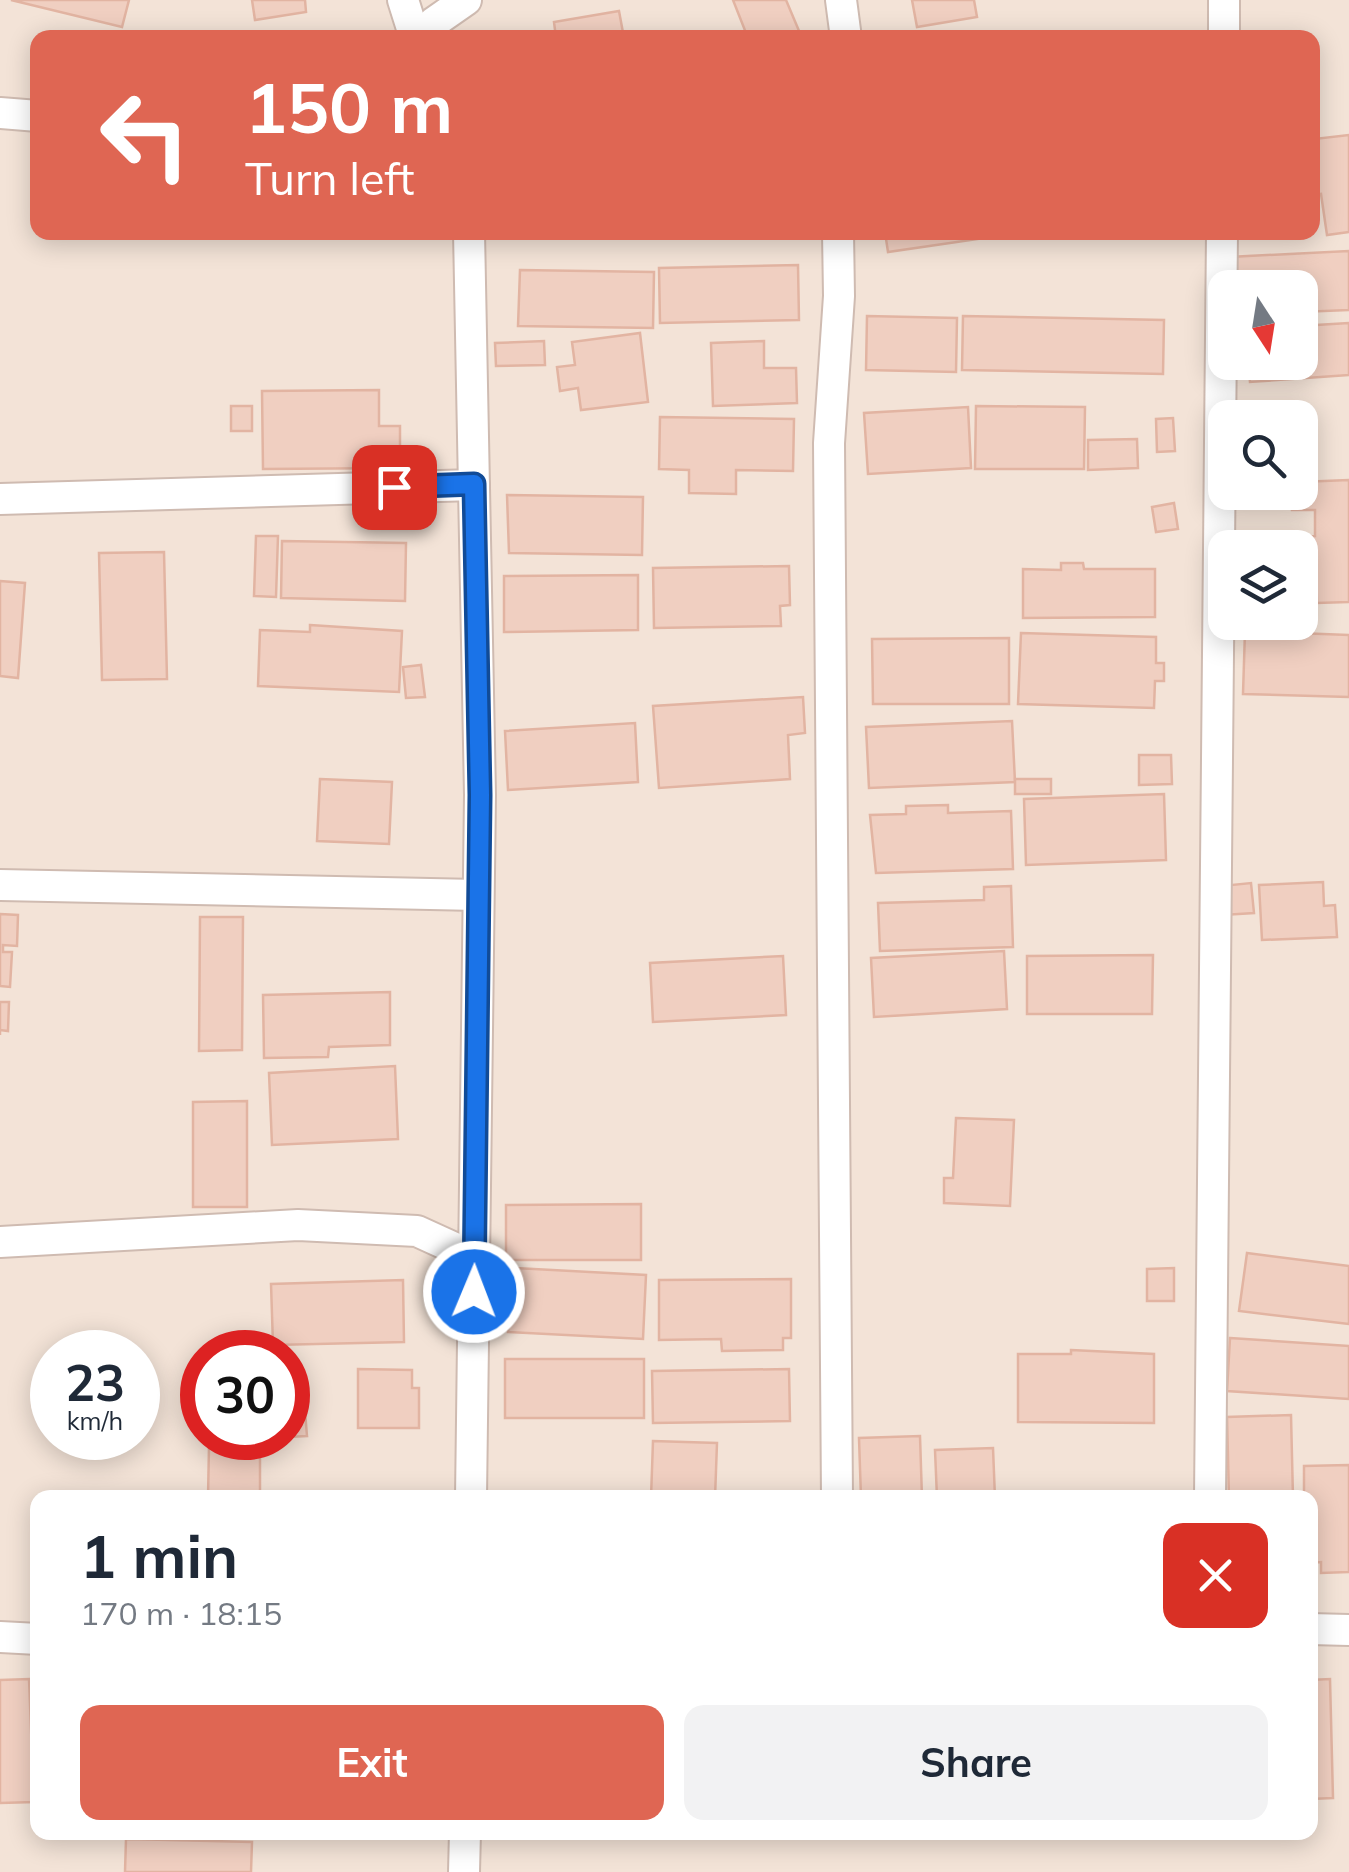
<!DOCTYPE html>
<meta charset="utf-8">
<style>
:root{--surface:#fff;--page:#f2f2f3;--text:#1f2937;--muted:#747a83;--accent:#df6653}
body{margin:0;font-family:Mulish,sans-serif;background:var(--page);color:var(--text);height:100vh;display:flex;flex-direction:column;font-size:38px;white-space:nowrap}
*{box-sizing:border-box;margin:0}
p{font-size:32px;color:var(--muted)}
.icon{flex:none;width:55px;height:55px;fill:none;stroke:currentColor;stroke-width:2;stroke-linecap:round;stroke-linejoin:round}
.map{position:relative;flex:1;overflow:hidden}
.details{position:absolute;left:30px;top:1490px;width:1288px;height:350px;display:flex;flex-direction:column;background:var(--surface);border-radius:20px;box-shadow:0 5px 25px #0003}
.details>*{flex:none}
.guide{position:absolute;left:30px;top:30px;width:1290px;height:210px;border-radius:20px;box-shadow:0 5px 25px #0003;background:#df6653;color:#fff;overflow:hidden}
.needle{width:65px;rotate:168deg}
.fabs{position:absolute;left:1208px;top:270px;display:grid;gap:20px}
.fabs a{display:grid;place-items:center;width:110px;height:110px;border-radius:20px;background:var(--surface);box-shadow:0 5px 25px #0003;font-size:50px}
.speed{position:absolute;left:30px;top:1330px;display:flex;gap:20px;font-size:50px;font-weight:700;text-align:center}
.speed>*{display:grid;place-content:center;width:130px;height:130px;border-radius:50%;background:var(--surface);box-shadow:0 5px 25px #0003;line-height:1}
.speed small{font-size:25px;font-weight:400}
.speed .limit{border:15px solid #d22;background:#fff;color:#111}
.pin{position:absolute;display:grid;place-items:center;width:85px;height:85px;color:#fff;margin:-42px;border-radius:20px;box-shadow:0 5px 15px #0006}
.me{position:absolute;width:110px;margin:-55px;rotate:1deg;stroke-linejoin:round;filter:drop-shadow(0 0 8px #0008)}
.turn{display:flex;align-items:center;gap:35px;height:210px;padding:0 50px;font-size:45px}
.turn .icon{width:130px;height:130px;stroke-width:2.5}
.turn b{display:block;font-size:70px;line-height:85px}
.round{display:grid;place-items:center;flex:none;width:105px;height:105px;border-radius:20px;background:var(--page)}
.summary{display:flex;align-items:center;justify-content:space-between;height:170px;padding:0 50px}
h1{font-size:60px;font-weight:700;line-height:75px}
.primary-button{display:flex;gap:20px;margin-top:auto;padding:20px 50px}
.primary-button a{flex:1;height:115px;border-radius:20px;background:var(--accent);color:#fff;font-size:40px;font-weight:700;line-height:115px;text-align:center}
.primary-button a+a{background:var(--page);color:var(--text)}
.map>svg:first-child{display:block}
.residential{fill:#f3e3d7;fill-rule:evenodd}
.building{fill:#f0cfc1;stroke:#e2b4a2;stroke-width:2.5}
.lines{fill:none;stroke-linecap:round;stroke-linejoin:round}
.street-casing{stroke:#cfbbb1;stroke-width:34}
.street{stroke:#fff;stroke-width:30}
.route-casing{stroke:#114b97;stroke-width:25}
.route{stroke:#1a73e8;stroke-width:18}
</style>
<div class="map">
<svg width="1349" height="1872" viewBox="0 0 1349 1872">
<rect width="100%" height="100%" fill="#fbf2e8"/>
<path class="residential" d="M0 0H1349V1872H0ZM38 38H1312V232H38ZM1225 288H1300V362H1225ZM1225 418H1300V492H1225ZM1225 548H1300V622H1225ZM52 1352H138V1438H52ZM202 1352H288V1438H202ZM38 1498H1310V1832H38Z"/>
<g class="building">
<path d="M11 0H129L122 27Z"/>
<path d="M252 0H305L306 12 255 20Z"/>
<path d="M733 0H786L802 38H748Z"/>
<path d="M912 0H974L977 17 917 27Z"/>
<path d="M619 11 624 38H556L554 22Z"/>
<path d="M1349 135V232L1327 235 1321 194 1312 195V161L1317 160 1314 139Z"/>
<path d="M885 232H1012V234L888 252Z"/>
<path d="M1349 251V310L1300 312V288H1230L1229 257Z"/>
<path d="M798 265 799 320 660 323 659 268Z"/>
<path d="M520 270 654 272 653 328 518 326Z"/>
<path d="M867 316 957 318 956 372 866 370Z"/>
<path d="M963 316 1164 320 1163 374 962 370Z"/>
<path d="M1349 323V375L1250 382 1248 362H1300V326Z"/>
<path d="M640 333 648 402 581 410 578 388 560 391 557 367 575 365 572 342Z"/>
<path d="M544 341 545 365 496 366 495 343Z"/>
<path d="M764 341V368H796L797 403 713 406 711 343Z"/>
<path d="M379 390V426H400V468L263 469 262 391Z"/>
<rect x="231" y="406" width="21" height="25"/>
<path d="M976 406 1085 407 1084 469H975Z"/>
<path d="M968 407 971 468 868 474 864 413Z"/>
<path d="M660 417 794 419 793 471 736 470V494L689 493V470L659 469Z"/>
<path d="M1173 418 1175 451 1157 452 1156 419Z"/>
<path d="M1137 439 1138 468 1088 470V440Z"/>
<path d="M1349 480V602L1317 603 1316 558 1300 559V548H1292L1291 537 1315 536V510H1292L1291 492H1300V482Z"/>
<path d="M507 495 643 497 642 555 509 553Z"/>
<path d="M1174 503 1178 529 1156 532 1152 507Z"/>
<path d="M256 536H278L276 597 254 596Z"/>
<path d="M282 541 406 543 405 601 281 598Z"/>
<path d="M164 552 167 679 102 680 99 553Z"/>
<path d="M1061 563H1083L1084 569H1155V617L1023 618V569L1061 570Z"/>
<path d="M789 566 790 605 780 606 781 626 654 628 653 568Z"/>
<path d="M638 575V630L504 632V576Z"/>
<path d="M0 581 25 583 18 678 0 676Z"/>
<path d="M310 625 402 631 399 692 258 686 260 630 310 632Z"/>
<path d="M1245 631 1349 635V697L1243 694Z"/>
<path d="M1021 633 1156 637V663H1164V681H1155L1154 708 1018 704Z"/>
<path d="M1009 638V704H873L872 639Z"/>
<path d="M421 665 425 697 406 698 403 667Z"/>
<path d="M803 697 805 733 788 735 790 779 659 788 653 706Z"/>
<path d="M1012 721 1015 782 869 788 866 727Z"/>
<path d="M635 723 638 782 508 790 505 731Z"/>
<path d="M1139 755H1171L1172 784 1139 785Z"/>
<path d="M320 779 392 782 389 844 317 841Z"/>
<rect x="1015" y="779" width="36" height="15"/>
<path d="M1164 794 1166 860 1026 865 1024 799Z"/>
<path d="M948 805V813L1011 811 1013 869 876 873 870 815 906 814V806Z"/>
<path d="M1323 882 1324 906 1335 905 1337 937 1262 940 1259 885Z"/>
<path d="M1251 883 1254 913 1223 915 1221 886Z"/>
<path d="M1011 886 1013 947 880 951 878 903 984 900V887Z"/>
<path d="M0 914 18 915 17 946 3 945V952H12L10 987 0 986Z"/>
<path d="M200 917H243L242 1050 199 1051Z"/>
<path d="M1004 951 1007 1009 874 1017 871 958Z"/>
<path d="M1153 955 1152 1014H1027V956Z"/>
<path d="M783 956 786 1015 653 1022 650 963Z"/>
<path d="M390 992V1045L329 1047 328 1057 264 1058 263 995Z"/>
<path d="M0 1002H9L8 1031 0 1030V1035Z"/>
<path d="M395 1066 398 1139 272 1145 269 1073Z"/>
<path d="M247 1101V1207H193V1102Z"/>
<path d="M956 1118 1014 1120 1010 1206 944 1203V1178H953Z"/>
<path d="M641 1204V1260H506V1205Z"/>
<path d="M1247 1253 1349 1266V1324L1239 1311Z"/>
<path d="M515 1268 646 1275 643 1339 508 1332Z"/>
<path d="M1174 1268V1301H1147V1269Z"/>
<path d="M791 1279V1338H783V1350L722 1351 721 1339 659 1340V1280Z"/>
<path d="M403 1280 404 1342 273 1345 271 1284Z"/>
<path d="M1230 1338 1349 1346V1399L1227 1391Z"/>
<path d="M1071 1350 1154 1354V1423L1018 1422V1354H1071Z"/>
<rect x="505" y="1359" width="139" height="59"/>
<path d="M358 1369 412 1370V1388H419V1428H358Z"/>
<path d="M789 1369 790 1421 653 1423 652 1371Z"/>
<path d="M304 1399 307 1436 288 1437V1400Z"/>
<path d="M1291 1415 1293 1498H1229L1227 1417Z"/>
<path d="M920 1436 922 1498H861L859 1438Z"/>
<path d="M653 1441 717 1443 715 1498H651Z"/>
<path d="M209 1446H260V1498H208Z"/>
<path d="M993 1448 995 1498H937L935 1450Z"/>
<path d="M1349 1465V1572L1321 1573V1562L1310 1563V1498H1304V1466Z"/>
<path d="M29 1679 34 1802 0 1803V1680Z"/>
<path d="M1330 1679 1333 1798 1310 1799V1680Z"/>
<path d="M126 1839 252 1842 251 1872H125Z"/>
</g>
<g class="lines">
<g class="street-casing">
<g id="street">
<path d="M403 0 415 38"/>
<path d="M841 0 846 38"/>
<path d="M428 38 433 23 466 0"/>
<path d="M1224 38V0"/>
<path d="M0 113 38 116"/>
<path d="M469 232 480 795 471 1498"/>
<path d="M0 499 474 485"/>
<path d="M0 885 477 895"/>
<path d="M0 1242 298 1225 417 1231 474 1257"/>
<path d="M837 1498 829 443 839 296 838 232"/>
<path d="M1210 1498 1222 232"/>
<path d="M1310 1629 1349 1630"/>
<path d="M0 1637 38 1639"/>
<path d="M464 1872 465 1832"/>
</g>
</g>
<use href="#street" class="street"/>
</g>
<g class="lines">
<g class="route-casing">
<path id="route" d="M394 487 474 484 480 795 474 1292"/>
</g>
<use href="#route" class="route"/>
</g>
</svg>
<div class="fabs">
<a><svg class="needle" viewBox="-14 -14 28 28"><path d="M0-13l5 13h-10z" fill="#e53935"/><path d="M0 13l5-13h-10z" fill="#747a83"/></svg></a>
<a><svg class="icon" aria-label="search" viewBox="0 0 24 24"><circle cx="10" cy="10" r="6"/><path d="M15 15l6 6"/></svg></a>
<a><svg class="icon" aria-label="layers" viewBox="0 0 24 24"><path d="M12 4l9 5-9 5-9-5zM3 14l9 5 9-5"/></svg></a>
</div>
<div class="speed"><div>23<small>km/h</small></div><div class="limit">30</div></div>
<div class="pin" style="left:394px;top:487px;background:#d93025"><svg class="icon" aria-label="arrive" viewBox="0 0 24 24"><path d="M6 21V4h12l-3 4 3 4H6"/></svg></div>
<svg class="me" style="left:474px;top:1292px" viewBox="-20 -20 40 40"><circle r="17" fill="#1a73e8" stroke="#fff" stroke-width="3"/><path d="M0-11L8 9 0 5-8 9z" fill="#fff"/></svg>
<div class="guide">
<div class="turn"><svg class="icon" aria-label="left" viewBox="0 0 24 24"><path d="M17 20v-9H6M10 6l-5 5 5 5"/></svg><div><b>150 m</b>Turn left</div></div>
</div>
<section class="details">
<div class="summary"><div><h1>1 min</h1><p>170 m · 18:15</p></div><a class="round" style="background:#d93025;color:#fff"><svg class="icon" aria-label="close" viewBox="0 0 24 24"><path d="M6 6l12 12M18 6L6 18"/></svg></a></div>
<div class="primary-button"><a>Exit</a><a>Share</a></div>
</section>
</div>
